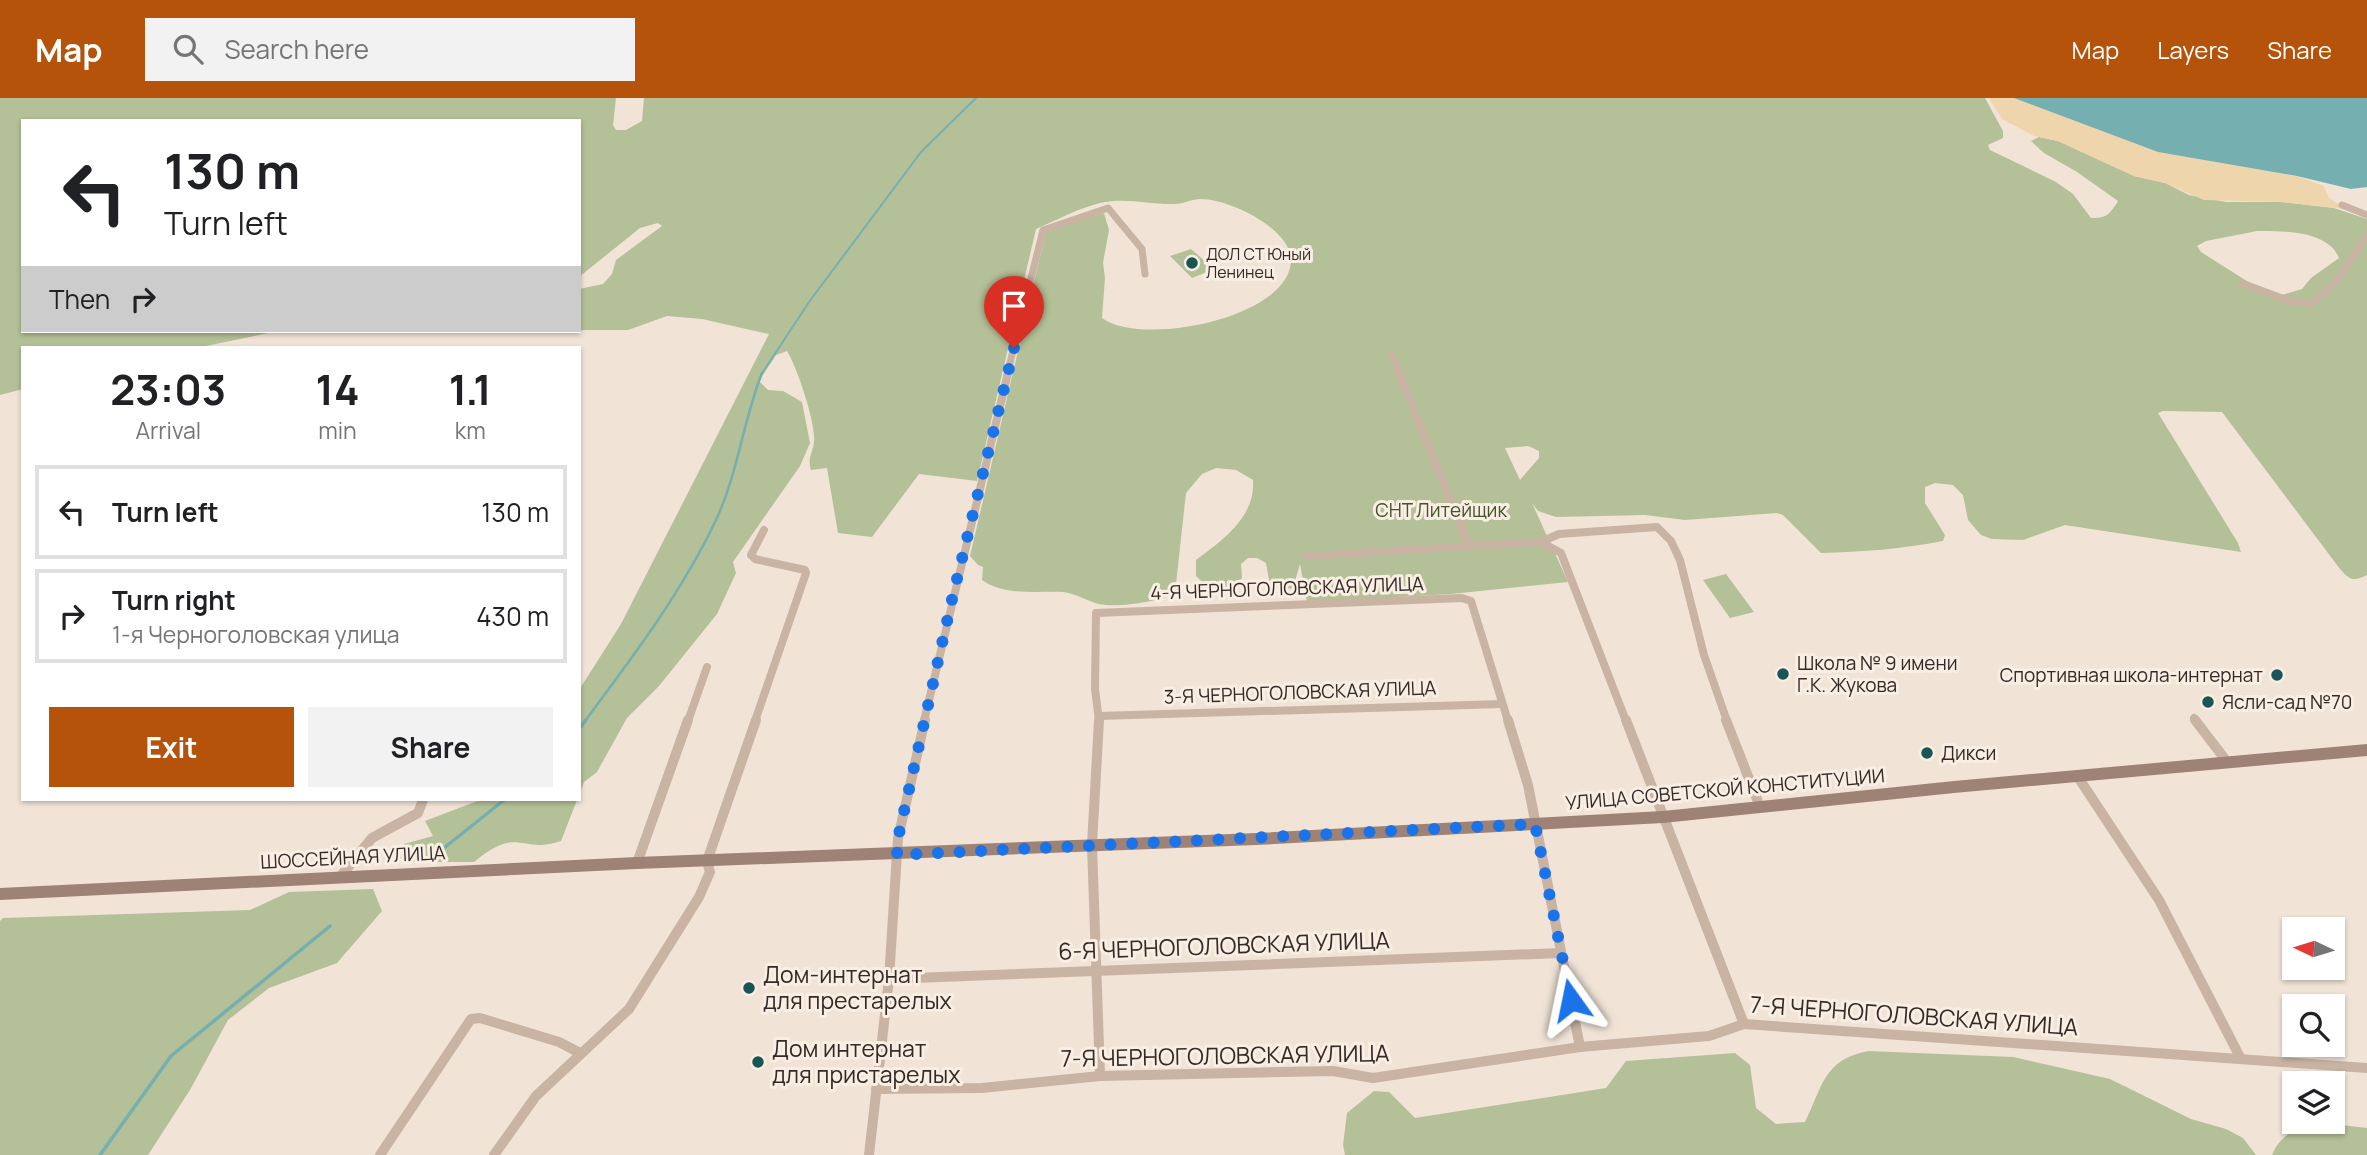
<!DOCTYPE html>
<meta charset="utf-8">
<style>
:root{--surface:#fff;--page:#f2f2f2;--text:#202124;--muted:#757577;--line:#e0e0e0;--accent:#b45309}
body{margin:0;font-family:Manrope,sans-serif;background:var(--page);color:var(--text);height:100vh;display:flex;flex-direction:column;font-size:26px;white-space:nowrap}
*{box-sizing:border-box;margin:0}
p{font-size:23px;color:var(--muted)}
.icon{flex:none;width:38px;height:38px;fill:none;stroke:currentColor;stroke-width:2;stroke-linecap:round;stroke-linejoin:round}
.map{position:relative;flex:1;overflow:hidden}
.details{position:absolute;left:21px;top:248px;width:560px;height:455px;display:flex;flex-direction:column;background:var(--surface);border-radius:0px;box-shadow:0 2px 5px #0004}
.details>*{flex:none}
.hud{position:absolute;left:21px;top:21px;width:560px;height:214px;border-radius:0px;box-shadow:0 2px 5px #0004;background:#fff;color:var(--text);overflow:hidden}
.needle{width:46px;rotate:274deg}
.tools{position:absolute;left:2282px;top:819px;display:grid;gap:14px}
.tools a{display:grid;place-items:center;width:63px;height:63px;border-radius:0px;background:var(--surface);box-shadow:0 2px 5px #0004;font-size:35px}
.pin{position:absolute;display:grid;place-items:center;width:60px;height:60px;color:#fff;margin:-72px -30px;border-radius:50% 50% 50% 0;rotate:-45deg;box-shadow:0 0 7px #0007}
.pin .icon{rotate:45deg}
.me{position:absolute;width:77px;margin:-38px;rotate:348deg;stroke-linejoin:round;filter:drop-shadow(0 0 5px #0008)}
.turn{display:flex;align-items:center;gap:24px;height:147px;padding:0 28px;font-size:32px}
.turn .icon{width:91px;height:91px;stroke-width:2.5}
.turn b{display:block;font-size:49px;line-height:60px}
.then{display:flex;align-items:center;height:66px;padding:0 28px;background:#0003;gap:14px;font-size:26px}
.eta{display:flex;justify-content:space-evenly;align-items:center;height:119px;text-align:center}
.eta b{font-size:42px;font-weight:700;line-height:49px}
.primary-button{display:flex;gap:14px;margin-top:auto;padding:14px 28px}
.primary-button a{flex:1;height:80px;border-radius:0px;background:var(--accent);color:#fff;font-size:28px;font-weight:700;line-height:80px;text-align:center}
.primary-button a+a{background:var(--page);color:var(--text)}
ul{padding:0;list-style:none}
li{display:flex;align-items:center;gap:21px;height:94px;margin:0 14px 10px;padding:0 14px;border:4px solid var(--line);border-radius:0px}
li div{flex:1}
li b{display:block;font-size:26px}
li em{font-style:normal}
header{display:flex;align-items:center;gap:42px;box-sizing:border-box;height:98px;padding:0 35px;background:var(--accent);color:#fff}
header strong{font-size:33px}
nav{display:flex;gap:38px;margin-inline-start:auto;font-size:24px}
.search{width:490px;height:63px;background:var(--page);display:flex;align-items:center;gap:18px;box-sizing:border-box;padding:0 24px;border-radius:0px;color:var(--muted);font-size:26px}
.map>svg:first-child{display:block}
.green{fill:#b4c097;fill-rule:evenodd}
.sand{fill:#efd5ac}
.water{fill:#75afaf}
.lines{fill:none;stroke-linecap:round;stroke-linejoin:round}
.stream-far2{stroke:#75afaf;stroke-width:2}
.stream-far1{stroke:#75afaf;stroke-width:2.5}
.stream{stroke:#75afaf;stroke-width:3.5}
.street-far2{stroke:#c9b3a3;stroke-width:7}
.street-far1{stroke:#c9b3a3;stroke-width:8}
.street{stroke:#c9b3a3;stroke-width:10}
.secondary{fill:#9d8275;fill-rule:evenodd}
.route{stroke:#1a73e8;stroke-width:12;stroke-dasharray:0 21.6}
.poi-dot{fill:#1a5556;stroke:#f9eee3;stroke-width:2.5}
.labels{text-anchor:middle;stroke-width:6;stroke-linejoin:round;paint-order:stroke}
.far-poi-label{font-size:16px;fill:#342925;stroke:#f9eee3;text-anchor:start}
.park-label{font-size:19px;fill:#455329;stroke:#f9eee3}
.street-label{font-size:19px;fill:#342925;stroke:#f9eee3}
.poi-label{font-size:19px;fill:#342925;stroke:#f9eee3;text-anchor:start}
.near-street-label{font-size:23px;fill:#342925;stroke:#f9eee3}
.near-poi-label{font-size:23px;fill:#342925;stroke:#f9eee3;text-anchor:start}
</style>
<header>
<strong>Map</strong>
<div class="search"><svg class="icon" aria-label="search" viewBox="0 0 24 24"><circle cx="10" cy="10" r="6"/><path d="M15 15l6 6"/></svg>Search here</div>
<nav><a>Map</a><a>Layers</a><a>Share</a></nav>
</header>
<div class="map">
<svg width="2367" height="1057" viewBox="0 0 2367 1057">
<rect width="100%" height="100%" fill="#f1e4d7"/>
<g class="green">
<path d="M0 0H616L613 27 616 32H626L642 23 644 0H1985L2003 33V40L1988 47 1990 52 2056 84 2073 96 2091 120C2106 121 2111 115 2118 103L2077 74 2044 55 2031 43 2039 39 2058 43 2134 78 2165 85 2189 97 2226 104H2281L2334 110 2367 121V477C2353 484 2350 482 2340 471L2222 314 2163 313 2158 315 2238 445 2241 454 2065 427 2023 442 1992 441 1981 437 1968 422 1963 397 1953 387 1935 385 1925 389V405L1945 437 1943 443C1903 451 1861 454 1821 455L1783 417 1777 415 1685 422 1645 417 1556 419 1538 413 1532 405 1568 484 1451 496 1307 504 1300 466 1293 490 1282 492 1270 487 1266 465 1257 460H1248L1241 466 1242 480 1233 493 1215 496 1196 478V462C1223 442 1256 418 1253 382L1236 372 1216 370 1202 376 1186 395 1175 495C1158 504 1118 510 1099 506 1087 503 1075 495 1063 494 1038 493 1003 498 982 482L983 469 978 467 970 458 1046 133 1104 115 1109 132 1103 165 1105 180 1102 220C1141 249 1287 221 1291 164 1293 131 1229 101 1201 101 1192 101 1183 106 1175 106 1150 107 1126 99 1100 105 1079 110 1057 122 1036 131L977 383 919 376 872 439 838 435 827 370 811 372C807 361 813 354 814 344 816 325 797 269 787 253L776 257 759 283 768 292 783 293 802 304 810 345 800 368 733 464 736 475 717 516 659 588 627 620 597 674 584 684 579 697V592L621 526 769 236 702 221 667 218 628 232H579V191L603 186 612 176 616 162 662 128 658 125 640 130 579 179V23H23V233H279L196 250H23V291L0 297ZM2257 133C2282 133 2328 132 2339 160L2311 180 2302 191 2282 197 2253 187 2201 154 2197 148 2206 143ZM1528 348 1539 353V360L1520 382 1505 350Z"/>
<path d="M1191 151 1214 171 1192 180 1170 158Z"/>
<path d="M1726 476 1754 514 1730 520 1703 482Z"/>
<path d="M480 702H577L561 743C520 757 519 726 474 764H416L398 760 404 746 433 738 425 723Z"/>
<path d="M373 791 382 813 337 865 269 890 228 922 190 992 148 1057H0V823L3 820 250 812 289 794Z"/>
<path d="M1868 953 2013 959 2110 981 2191 1021 2226 1031 2243 1040 2256 1057H1345L1343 1047 1347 1015 1374 993 1389 994 1415 1020 1606 990 1626 963 1735 955 1750 967 1756 1010 1776 1026 1805 1024C1823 988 1823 962 1868 953Z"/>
<path d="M2315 1024 2367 1030V1057H2272C2280 1037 2296 1031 2315 1024Z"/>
</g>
<path class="sand" d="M1989 0H2014L2158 54 2297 78 2324 88 2329 100 2346 111 2281 104 2204 102 2165 85 2134 78 2058 43 2034 38 2002 21Z"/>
<path class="water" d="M2014 0H2367V89L2351 91 2297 78 2158 54Z"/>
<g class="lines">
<path class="stream-far2" d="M761 277 809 204 921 54 976 0"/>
<path class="stream-far1" d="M585 623C632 560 682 494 716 422 738 375 743 323 762 275"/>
<g class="stream">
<path d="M579 631 586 622"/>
<path d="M444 750 504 702"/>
<path d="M100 1057 171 958 330 828"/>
</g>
<g class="street-far2">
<path d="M2342 107 2367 117"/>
<path d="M2242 185 2293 204 2313 205 2337 182 2367 137"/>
<path d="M1392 257 1400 277"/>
<path d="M1007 277 1043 132 1108 110 1142 151 1145 176"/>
</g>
<g class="street-far1">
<path d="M1399 275 1469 448"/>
<path d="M1541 444 1561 455 1626 623"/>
<path d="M1306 458 1541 444 1559 436 1657 429 1671 443 1680 462 1704 557 1727 623"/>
<path d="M1099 618 1502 606"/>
<path d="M2194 620 2197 623"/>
<path d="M688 623 707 569"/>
<path d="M755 623 806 475 805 472 755 461 751 457 764 432"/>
<path d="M924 623 1008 275"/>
<path d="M1099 623 1095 591 1096 515 1462 500 1471 503 1508 623"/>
</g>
<g class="street">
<path d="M1099 622 1092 747 1100 978"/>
<path d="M1508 622 1528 687 1580 949"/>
<path d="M1626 622 1744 926"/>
<path d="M1726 622 1760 709"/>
<path d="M2195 622 2228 665"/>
<path d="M2078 679 2159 802 2241 961"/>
<path d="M637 765 688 622"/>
<path d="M340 779 372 740 418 715 423 702"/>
<path d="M889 881 1561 855"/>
<path d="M876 991 982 990 1100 978 1333 973 1373 980 1580 949 1709 938 1744 926 2367 970"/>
<path d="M380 1057 471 921 480 920 559 944 580 955"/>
<path d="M494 1057 536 998 629 911 699 799 710 774 707 763 756 622"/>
<path d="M869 1057 889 881 898 740 925 622"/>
</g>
<path class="secondary" d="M2367 646V658L1954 695 1663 725 1256 747 637 771 0 802V790L637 759 1256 735 1663 713 1954 683Z"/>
</g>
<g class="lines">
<path class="route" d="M1014 250 953 497 898 740 897 757 1535 726 1571 902"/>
</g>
<g class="poi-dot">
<circle cx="1192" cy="165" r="7"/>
<circle cx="1783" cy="576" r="7"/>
<circle cx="2277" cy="577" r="7"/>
<circle cx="2208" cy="604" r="7"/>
<circle cx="1927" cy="655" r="7"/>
<circle cx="749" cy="890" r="7"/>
<circle cx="758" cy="964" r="7"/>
</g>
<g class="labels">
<g class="far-poi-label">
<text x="1206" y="162">ДОЛ СТ Юный<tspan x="1206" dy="18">Ленинец</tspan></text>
</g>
<g class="park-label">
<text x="1441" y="419">СНТ Литейщик</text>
</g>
<g class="street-label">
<text transform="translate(1287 490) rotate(-2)" y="7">4-Я ЧЕРНОГОЛОВСКАЯ УЛИЦА</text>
<text transform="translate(1300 594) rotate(-2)" y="7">3-Я ЧЕРНОГОЛОВСКАЯ УЛИЦА</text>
<text transform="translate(1725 691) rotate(-5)" y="7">УЛИЦА СОВЕТСКОЙ КОНСТИТУЦИИ</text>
<text transform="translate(353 759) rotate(-3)" y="7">ШОССЕЙНАЯ УЛИЦА</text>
</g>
<g class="poi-label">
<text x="1797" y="572">Школа № 9 имени<tspan x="1797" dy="22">Г.К. Жукова</tspan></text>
<text x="2263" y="584" text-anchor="end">Спортивная школа-интернат</text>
<text x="2222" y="611">Ясли-сад №70</text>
<text x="1941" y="662">Дикси</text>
</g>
<g class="near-street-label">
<text transform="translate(1224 848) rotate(-2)" y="8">6-Я ЧЕРНОГОЛОВСКАЯ УЛИЦА</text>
<text transform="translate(1914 918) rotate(4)" y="8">7-Я ЧЕРНОГОЛОВСКАЯ УЛИЦА</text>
<text transform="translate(1225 958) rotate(-1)" y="8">7-Я ЧЕРНОГОЛОВСКАЯ УЛИЦА</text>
</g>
<g class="near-poi-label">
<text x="763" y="885">Дом-интернат<tspan x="763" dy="26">для престарелых</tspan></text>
<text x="772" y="959">Дом интернат<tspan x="772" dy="26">для пристарелых</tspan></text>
</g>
</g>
</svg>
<div class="tools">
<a><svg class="needle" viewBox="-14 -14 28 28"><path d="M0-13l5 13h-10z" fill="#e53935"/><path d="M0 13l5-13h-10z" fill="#757577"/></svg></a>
<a><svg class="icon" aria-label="search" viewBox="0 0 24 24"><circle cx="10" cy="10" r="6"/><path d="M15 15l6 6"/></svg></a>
<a><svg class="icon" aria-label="layers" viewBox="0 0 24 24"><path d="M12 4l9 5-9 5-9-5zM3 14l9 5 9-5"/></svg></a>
</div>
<div class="pin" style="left:1014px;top:250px;background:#d93025"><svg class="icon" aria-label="arrive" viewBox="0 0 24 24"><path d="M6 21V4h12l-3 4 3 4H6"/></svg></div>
<svg class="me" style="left:1571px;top:902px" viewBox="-20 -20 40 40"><path d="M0-17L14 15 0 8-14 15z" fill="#1a73e8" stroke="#fff" stroke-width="4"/></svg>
<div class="hud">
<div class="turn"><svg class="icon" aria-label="left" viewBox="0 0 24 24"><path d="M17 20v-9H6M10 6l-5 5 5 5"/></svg><div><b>130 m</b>Turn left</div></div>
<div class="then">Then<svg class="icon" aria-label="right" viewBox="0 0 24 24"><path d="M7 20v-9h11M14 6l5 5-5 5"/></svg></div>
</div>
<section class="details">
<div class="eta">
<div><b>23:03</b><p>Arrival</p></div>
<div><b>14</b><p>min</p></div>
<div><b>1.1</b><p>km</p></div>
</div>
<ul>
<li><svg class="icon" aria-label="left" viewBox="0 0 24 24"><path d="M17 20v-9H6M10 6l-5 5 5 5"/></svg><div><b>Turn left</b></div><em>130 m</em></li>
<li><svg class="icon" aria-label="right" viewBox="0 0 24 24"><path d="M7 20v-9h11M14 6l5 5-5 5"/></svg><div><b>Turn right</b><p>1-я Черноголовская улица</p></div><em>430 m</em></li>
</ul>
<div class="primary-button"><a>Exit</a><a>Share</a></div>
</section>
</div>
